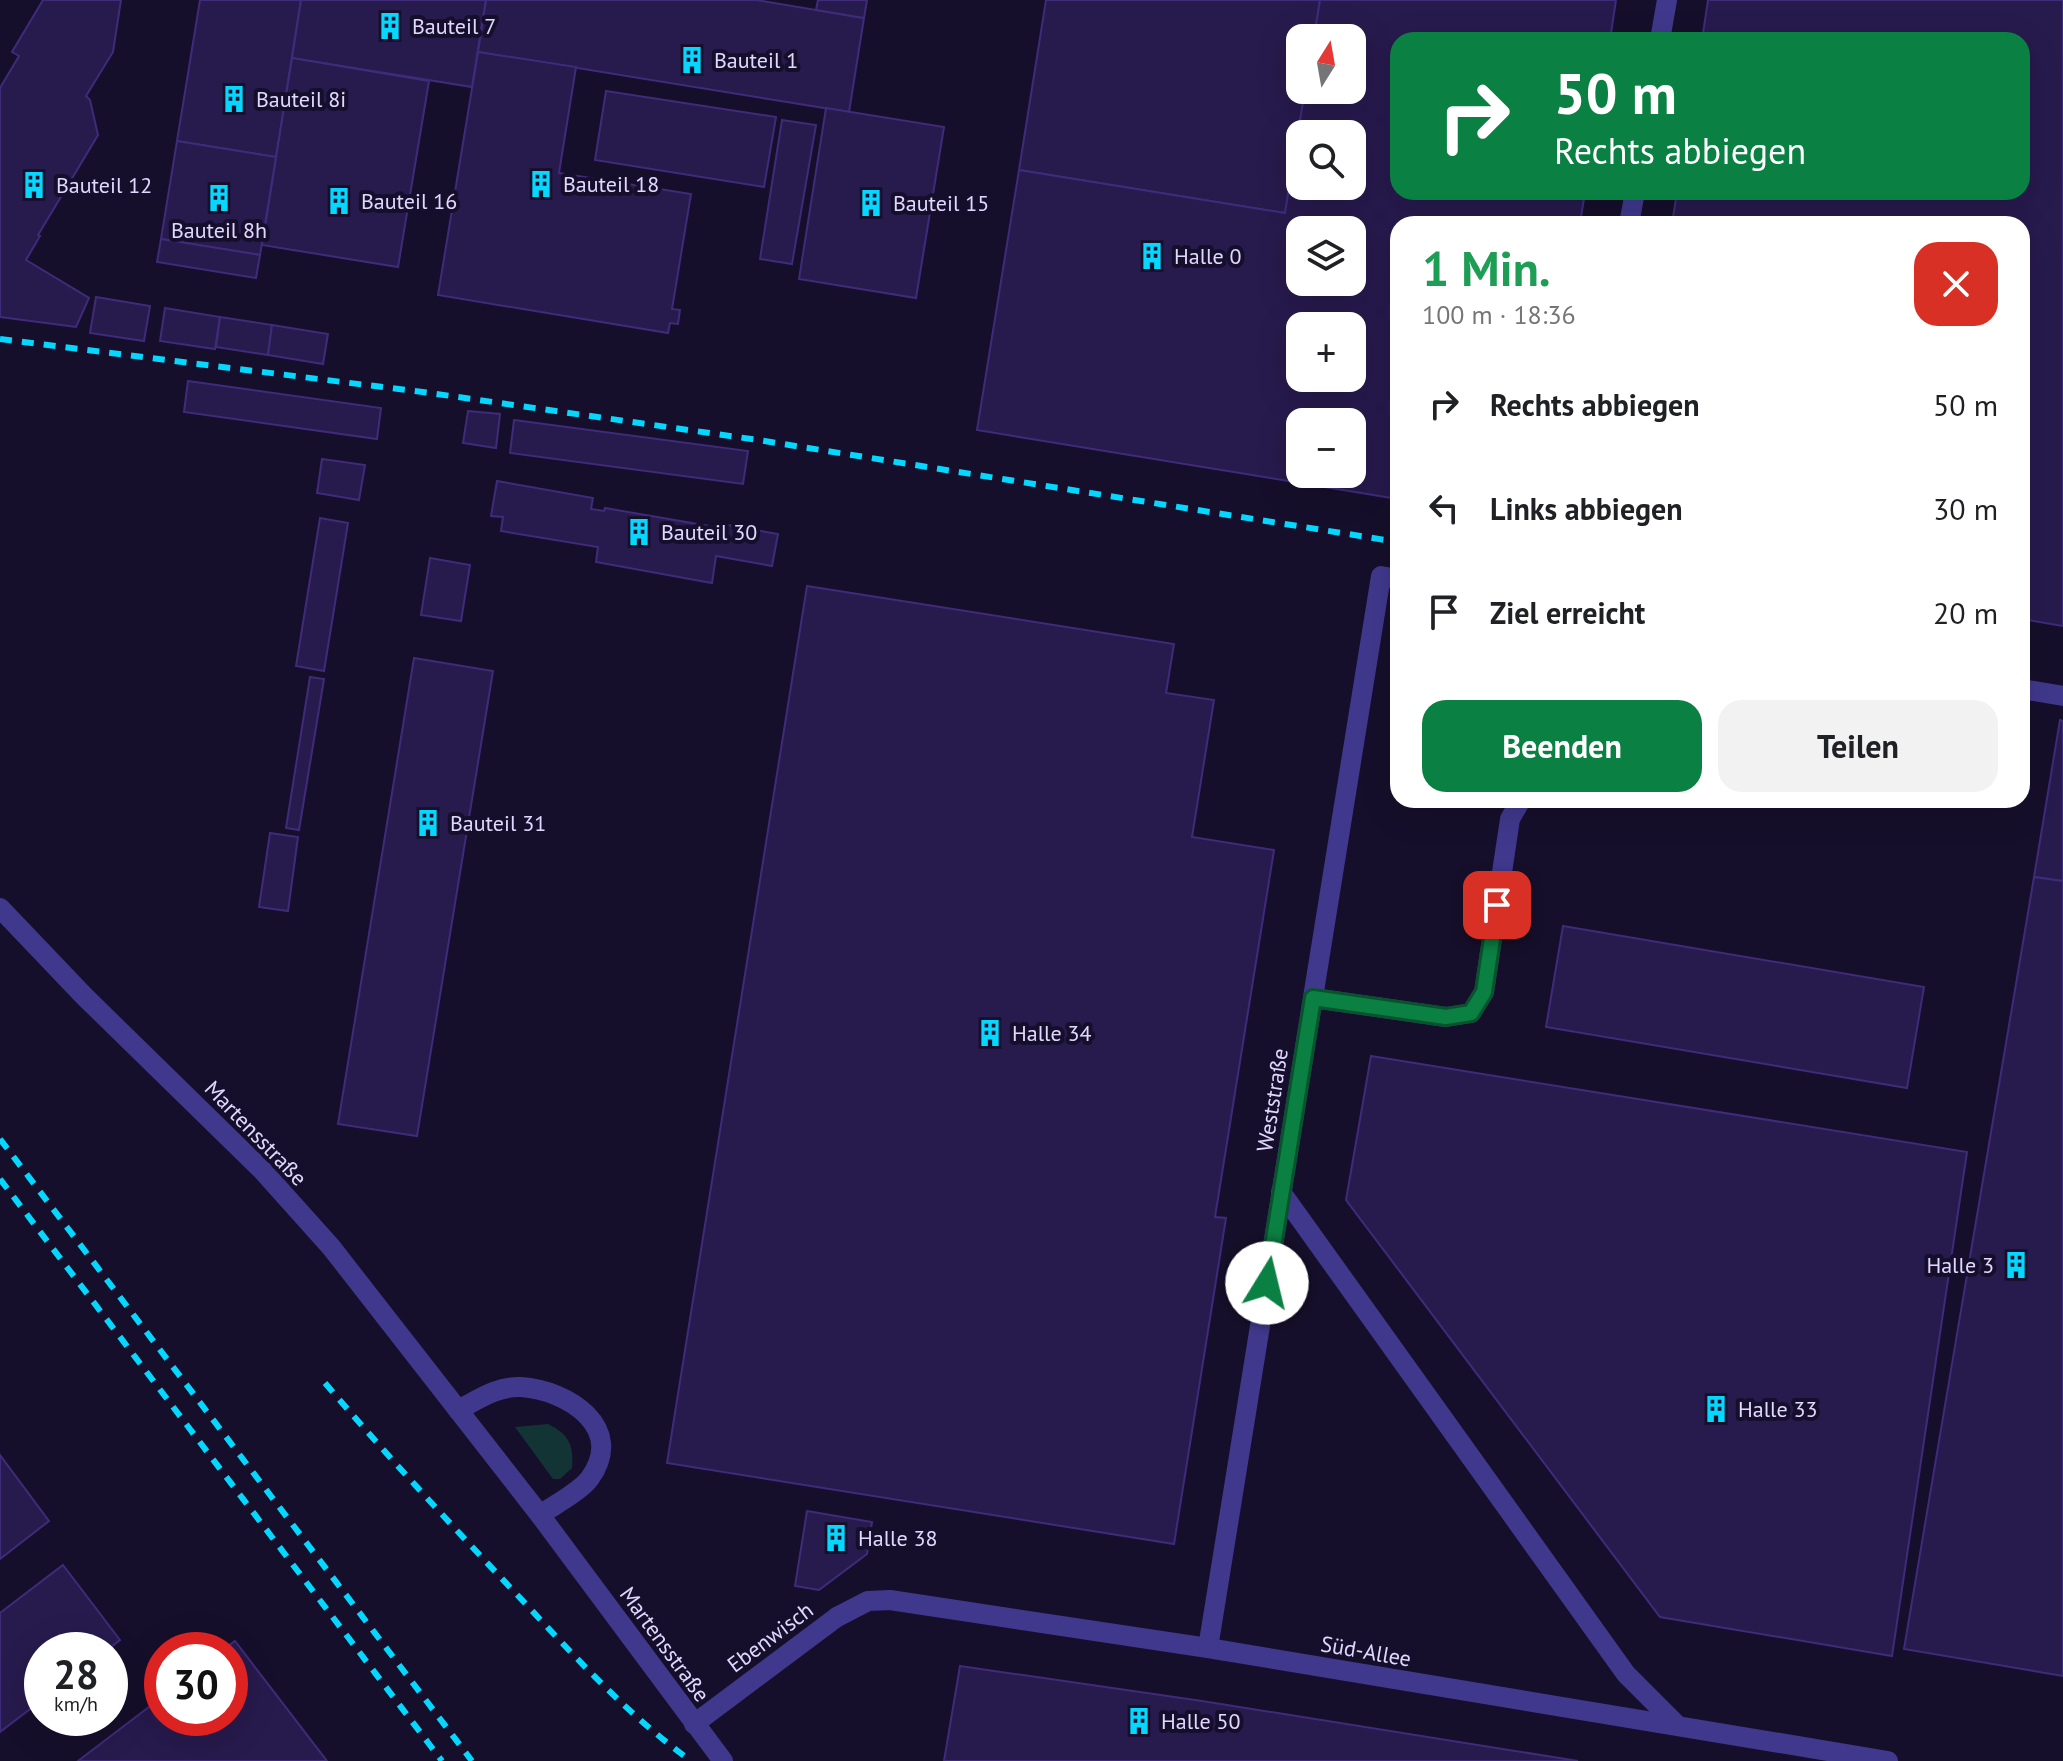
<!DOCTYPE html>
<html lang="de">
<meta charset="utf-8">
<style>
:root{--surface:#fff;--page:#f2f2f2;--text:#202124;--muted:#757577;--accent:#0b8043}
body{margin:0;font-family:"PT Sans",sans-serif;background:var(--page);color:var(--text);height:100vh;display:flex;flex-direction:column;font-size:30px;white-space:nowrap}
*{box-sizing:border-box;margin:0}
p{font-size:26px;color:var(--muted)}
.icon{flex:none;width:44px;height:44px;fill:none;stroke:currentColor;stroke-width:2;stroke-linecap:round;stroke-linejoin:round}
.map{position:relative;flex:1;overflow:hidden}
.panel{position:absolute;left:1390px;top:216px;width:640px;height:592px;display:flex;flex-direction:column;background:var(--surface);border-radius:24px;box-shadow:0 8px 32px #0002}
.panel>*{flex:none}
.banner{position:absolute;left:1390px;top:32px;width:640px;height:168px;border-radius:24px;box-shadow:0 8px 32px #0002;background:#0b8043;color:#fff;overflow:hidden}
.needle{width:52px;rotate:11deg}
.fabs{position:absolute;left:1286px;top:24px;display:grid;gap:16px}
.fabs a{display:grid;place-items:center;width:80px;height:80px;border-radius:16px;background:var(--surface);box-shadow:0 8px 32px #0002;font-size:40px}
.speed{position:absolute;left:24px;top:1632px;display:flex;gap:16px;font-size:40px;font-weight:700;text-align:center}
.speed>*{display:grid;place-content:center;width:104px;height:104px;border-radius:50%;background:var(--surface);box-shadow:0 8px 32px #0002;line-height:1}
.speed small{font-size:20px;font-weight:400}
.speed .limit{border:12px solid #d22;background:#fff;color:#111}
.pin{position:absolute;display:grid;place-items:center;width:68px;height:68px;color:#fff;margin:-34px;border-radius:16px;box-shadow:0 4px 12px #0006}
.me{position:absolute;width:88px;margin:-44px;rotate:9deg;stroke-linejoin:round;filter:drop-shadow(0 0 6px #0008)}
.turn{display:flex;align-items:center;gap:28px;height:168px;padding:0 32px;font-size:36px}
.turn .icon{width:104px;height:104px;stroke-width:2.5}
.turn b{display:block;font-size:56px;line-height:68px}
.round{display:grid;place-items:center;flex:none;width:84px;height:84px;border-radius:24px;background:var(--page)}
.overview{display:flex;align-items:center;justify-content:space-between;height:136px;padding:0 32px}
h1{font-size:48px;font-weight:600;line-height:60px;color:#1e9e55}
.button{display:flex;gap:16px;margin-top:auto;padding:16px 32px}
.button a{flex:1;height:92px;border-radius:24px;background:var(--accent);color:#fff;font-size:32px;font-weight:600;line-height:92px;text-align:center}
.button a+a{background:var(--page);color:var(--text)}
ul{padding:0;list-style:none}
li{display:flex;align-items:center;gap:24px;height:104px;padding:0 32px}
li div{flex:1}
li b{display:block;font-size:30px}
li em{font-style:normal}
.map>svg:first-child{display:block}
.green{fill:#123435}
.building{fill:#271a4d;stroke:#3f2b7a;stroke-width:2;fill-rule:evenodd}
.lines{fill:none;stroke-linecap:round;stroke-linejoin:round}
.lane{stroke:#40388c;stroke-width:20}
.street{stroke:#40388c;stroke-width:20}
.rail{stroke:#05d7ff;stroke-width:6;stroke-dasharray:12 10;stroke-linecap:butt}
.route-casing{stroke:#07532c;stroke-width:20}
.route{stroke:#0b8043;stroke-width:14}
.labels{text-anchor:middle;stroke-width:8;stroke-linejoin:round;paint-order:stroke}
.poi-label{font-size:22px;fill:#e0d9ff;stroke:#160f2b;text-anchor:start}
.street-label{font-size:22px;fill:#e0d9ff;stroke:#160f2b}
</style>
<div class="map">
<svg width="2063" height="1761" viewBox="0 0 2063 1761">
<rect width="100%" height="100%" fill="#160f2b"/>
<path class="green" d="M548 1424C569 1434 574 1446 572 1468L560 1479H553L515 1427Z"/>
<g class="building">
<path d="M43 0H121L113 52 86 96 90 100 98 135 38 235 40 236 26 260 89 298 76 327 0 317V88L19 56 12 52Z"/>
<path d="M200 0H301L276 157 177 141Z"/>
<path d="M301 0H486L472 87 292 58Z"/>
<path d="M486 0H756L864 18 849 112 478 52Z"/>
<path d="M818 0H867L864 18 816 10Z"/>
<path d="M1046 0H1320L1314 38H1300V90H1305L1285 213 1019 170Z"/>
<path d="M1320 0H1616L1610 40H1398V192H1585L1580 224H1398V499L977 430 1019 170 1285 213 1305 90H1352V38H1314ZM1300 134H1352V186H1300ZM1300 230H1352V282H1300ZM1300 326H1352V378H1300ZM1300 422H1352V474H1300Z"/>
<path d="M1708 0H2063V626L2022 619V224H1672L1677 192H2022V40H1702Z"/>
<path d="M478 52 576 67 559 173 691 194 672 309 680 310 678 324 670 323 668 333 438 295Z"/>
<path d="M292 58 429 81 398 267 262 245Z"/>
<path d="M606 91 776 117 764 187 595 160Z"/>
<path d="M826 108 944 127 916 298 799 279Z"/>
<path d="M782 120 816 125 792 264 760 259Z"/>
<path d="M177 141 276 157 260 255 161 239Z"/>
<path d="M161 239 260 255 256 278 157 262Z"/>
<path d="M96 297 150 306 144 341 90 333Z"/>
<path d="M165 308 220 317 215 349 160 341Z"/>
<path d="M220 317 272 325 268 355 216 347Z"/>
<path d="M272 325 328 334 323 364 268 355Z"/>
<path d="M188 381 381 408 377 439 184 412Z"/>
<path d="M468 411 500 414 496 448 463 443Z"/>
<path d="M514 420 748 451 743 484 510 453Z"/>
<path d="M322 459 365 465 359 500 317 493Z"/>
<path d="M497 481 593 498 591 509 604 511 605 508 721 528 722 524 778 534 772 566 716 556 712 583 596 562 598 547 501 531 503 517 491 516Z"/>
<path d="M320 518 348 523 324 671 296 666Z"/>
<path d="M430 558 470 565 461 621 421 615Z"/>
<path d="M807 586 1174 644 1166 693 1214 700 1192 837 1274 850 1215 1217 1226 1218 1174 1544 667 1463Z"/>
<path d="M414 658 493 671 417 1136 338 1124Z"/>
<path d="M310 677 324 679 299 830 286 828Z"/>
<path d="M2060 720 2063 721V881L2034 877Z"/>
<path d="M270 833 298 837 288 911 259 907Z"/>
<path d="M2034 877 2063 881V1676L1904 1649Z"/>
<path d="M1563 926 1924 987 1907 1088 1546 1027Z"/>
<path d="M1371 1056 1967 1152 1892 1656 1660 1617 1346 1200Z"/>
<path d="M0 1455 49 1521 0 1559Z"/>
<path d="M807 1511 872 1522 867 1554 819 1590 795 1586Z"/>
<path d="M63 1565 120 1640 107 1650H42V1700L0 1732V1613Z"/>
<path d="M235 1641 327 1761H78L162 1697V1718H230V1650H223Z"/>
<path d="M960 1666 1202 1701 1578 1761H944Z"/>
</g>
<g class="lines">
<g class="lane">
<path d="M1313 998 1446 1017 1471 1013 1484 992 1510 819 1521 800"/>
<path d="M694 1724 837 1617"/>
</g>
<g class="street">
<path d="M1660 40 1667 0"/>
<path d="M1629 224 1635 192"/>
<path d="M2022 689 2063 696"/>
<path d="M0 908 84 996 262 1170 331 1247 540 1515 723 1761"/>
<path d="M1281 1192 1626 1674 1677 1725"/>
<path d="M458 1410C479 1399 497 1386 521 1387 568 1390 626 1428 590 1478 581 1491 554 1505 540 1515"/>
<path d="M837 1617 868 1601 890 1600 1208 1648 1888 1761"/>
<path d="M1208 1648 1381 576 1398 579"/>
</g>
<g class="rail">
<path d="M0 339 430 393 758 440 1398 542"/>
<path d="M0 1139 472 1761"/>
<path d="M0 1179 442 1761"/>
<path d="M325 1383C389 1458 455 1529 523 1601 576 1658 628 1715 691 1761"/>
</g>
</g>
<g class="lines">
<g class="route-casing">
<path id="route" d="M1267 1283 1313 998 1446 1017 1471 1013 1484 992 1497 905"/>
</g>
<use href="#route" class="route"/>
</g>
<defs>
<g id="building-bare" transform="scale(2.16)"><path d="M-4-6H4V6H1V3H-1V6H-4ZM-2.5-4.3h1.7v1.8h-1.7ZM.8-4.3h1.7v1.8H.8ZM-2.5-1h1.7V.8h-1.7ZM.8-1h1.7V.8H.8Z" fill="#05d7ff" stroke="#160f2b" stroke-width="2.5" paint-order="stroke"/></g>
</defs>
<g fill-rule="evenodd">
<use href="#building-bare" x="390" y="26"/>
<use href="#building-bare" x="692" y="60"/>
<use href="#building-bare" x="234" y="99"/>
<use href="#building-bare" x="541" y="184"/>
<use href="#building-bare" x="34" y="185"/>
<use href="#building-bare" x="219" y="198"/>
<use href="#building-bare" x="339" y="201"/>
<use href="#building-bare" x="871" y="203"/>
<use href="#building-bare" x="1152" y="256"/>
<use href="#building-bare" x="639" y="532"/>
<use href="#building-bare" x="428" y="823"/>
<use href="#building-bare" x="990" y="1033"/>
<use href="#building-bare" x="2016" y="1265"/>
<use href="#building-bare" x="1716" y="1409"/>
<use href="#building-bare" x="836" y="1538"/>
<use href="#building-bare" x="1139" y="1721"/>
</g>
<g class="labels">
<g class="poi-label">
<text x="412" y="34">Bauteil 7</text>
<text x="714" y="68">Bauteil 1</text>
<text x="256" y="107">Bauteil 8i</text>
<text x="563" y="192">Bauteil 18</text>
<text x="56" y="193">Bauteil 12</text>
<text x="361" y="209">Bauteil 16</text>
<text x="893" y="211">Bauteil 15</text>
<text x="219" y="238" text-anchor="middle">Bauteil 8h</text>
<text x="1174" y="264">Halle 0</text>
<text x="661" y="540">Bauteil 30</text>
<text x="450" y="831">Bauteil 31</text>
<text x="1012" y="1041">Halle 34</text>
<text x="1994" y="1273" text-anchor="end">Halle 3</text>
<text x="1738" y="1417">Halle 33</text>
<text x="858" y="1546">Halle 38</text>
<text x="1161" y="1729">Halle 50</text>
</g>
<g class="street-label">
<text transform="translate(1272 1100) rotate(-81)" y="8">Weststraße</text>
<text transform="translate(256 1133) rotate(46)" y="8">Martensstraße</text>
<text transform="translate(770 1637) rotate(-37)" y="8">Ebenwisch</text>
<text transform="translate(665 1644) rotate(54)" y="8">Martensstraße</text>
<text transform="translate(1366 1651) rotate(10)" y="8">Süd-Allee</text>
</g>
</g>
</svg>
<div class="fabs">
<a><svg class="needle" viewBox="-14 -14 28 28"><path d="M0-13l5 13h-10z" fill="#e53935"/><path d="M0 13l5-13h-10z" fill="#757577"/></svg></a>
<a><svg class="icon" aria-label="search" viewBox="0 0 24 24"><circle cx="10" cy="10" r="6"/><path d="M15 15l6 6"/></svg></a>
<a><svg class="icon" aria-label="layers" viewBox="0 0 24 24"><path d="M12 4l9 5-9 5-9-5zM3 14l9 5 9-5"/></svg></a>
<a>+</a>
<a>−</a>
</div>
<div class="speed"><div>28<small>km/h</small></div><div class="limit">30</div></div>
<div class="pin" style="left:1497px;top:905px;background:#d93025"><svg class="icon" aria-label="arrive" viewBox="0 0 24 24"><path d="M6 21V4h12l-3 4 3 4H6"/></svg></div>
<svg class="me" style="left:1267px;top:1283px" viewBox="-20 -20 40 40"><circle r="19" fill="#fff"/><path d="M0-13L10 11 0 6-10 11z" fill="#0b8043"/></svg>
<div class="banner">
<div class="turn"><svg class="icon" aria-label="right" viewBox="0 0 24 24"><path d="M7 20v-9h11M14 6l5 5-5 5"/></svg><div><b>50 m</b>Rechts abbiegen</div></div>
</div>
<section class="panel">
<div class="overview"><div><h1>1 Min.</h1><p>100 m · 18:36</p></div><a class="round" style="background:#d93025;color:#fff"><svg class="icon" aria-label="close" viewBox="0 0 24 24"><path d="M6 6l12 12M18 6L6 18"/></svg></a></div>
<ul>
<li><svg class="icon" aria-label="right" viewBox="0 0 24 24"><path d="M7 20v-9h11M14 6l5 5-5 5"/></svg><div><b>Rechts abbiegen</b></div><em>50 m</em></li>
<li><svg class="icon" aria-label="left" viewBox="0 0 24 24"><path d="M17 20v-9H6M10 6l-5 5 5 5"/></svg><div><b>Links abbiegen</b></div><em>30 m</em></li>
<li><svg class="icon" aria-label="arrive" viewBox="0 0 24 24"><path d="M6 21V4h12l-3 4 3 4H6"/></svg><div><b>Ziel erreicht</b></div><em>20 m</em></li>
</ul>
<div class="button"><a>Beenden</a><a>Teilen</a></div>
</section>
</div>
